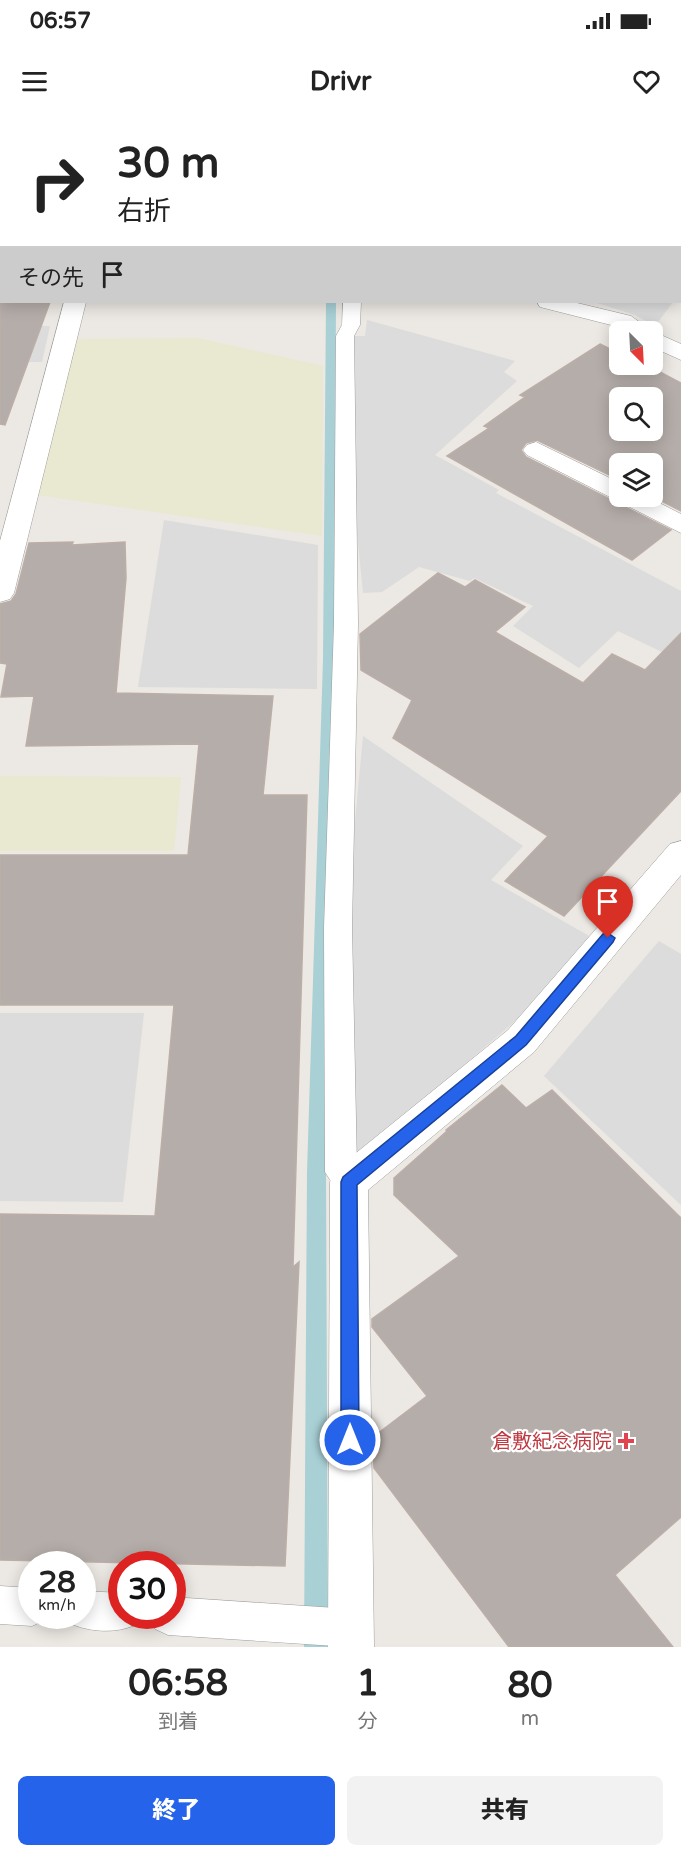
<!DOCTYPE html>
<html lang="ja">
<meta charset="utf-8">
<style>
:root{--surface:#fff;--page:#f2f2f2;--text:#222;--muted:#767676;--accent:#2563eb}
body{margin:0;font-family:"Varela Round","Noto Sans JP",sans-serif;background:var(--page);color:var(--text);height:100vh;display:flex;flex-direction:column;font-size:22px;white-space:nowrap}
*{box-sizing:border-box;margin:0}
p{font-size:20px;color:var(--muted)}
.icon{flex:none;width:33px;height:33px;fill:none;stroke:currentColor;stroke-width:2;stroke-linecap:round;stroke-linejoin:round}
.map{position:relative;height:1527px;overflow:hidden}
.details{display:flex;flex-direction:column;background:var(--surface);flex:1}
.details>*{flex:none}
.banner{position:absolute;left:0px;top:0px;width:681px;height:183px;box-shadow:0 3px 15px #0003;background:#fff;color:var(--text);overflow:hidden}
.needle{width:39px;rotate:156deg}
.buttons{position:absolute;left:609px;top:201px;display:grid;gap:12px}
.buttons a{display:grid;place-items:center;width:54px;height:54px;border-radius:9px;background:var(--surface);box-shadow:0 3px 15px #0003;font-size:30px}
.speed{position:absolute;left:18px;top:1431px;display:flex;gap:12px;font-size:30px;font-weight:700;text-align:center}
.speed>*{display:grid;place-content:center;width:78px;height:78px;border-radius:50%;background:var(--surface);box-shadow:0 3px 15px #0003;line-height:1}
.speed small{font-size:15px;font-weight:400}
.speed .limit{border:9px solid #d22;background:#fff;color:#111}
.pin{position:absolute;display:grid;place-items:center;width:51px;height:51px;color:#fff;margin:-62px -26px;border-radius:50% 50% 50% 0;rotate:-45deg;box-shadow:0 0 6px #0007}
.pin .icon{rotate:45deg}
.me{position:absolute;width:66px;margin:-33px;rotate:0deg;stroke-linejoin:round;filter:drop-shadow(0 0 4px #0008)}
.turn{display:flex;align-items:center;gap:21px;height:126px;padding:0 18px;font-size:27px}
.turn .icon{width:78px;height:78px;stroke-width:2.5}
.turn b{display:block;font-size:42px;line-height:51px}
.then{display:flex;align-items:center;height:57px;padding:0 18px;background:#0003;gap:12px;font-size:22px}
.eta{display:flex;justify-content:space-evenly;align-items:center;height:102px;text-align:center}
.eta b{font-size:36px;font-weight:800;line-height:42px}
.button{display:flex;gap:12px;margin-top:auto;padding:12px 18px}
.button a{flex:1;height:69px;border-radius:9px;background:var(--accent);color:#fff;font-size:24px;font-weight:800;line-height:69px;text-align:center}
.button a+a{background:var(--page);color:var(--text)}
.status{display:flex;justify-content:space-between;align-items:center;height:42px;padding:0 30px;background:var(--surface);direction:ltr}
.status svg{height:16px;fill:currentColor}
header{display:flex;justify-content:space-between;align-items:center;height:78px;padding:0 18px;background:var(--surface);font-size:27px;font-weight:800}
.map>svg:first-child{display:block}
.farmland{fill:#e9e8d0}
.parking{fill:#dcdcdc}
.water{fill:#a8d0d5}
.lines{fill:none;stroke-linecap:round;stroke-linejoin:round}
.stream{fill:#a8d0d5;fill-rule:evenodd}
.building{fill:#b5ada9;stroke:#bcaea7;stroke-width:1.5;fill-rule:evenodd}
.lane-casing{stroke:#9d9d9d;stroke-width:1}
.street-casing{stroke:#9d9d9d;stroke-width:1}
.highway-casing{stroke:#c13976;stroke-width:1}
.lane{fill:#fff;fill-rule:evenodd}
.street{fill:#fff;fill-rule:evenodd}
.highway{fill:#db94a9;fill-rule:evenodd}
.route{fill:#2563eb;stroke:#184099;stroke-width:1.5}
.health-dot{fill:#e0444e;stroke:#fff;stroke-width:2}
.labels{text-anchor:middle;stroke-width:4.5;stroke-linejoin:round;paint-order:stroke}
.near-health-label{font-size:20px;fill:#be3a42;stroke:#fff;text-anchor:end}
</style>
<div class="status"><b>06:57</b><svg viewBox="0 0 49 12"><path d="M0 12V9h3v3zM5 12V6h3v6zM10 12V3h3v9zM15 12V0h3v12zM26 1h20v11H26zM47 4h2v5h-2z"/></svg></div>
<header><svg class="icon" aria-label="menu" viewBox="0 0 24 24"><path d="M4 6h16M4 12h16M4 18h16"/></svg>Drivr<svg class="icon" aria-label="heart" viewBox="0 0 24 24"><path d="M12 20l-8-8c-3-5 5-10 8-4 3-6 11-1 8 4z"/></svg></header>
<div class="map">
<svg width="681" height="1527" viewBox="0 0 681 1527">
<rect width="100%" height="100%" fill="#ece8e3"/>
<g class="farmland">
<path d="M198 218 323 246 322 416 37 375 76 219Z"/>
<path d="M0 656 181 657 174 731H0Z"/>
</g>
<g class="parking">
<path d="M594 182H673L655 206 635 195Z"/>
<path d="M367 200 515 241 504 252 517 261 435 335 499 370 496 373 681 471V541L618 511 579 548 513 506 533 486 474 458 470 461 419 447 382 472 363 473 353 372 354 216H365Z"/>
<path d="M0 206H50L42 242H0Z"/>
<path d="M164 400 318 425 317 569 138 567Z"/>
<path d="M363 616 523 726 491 760 591 817 521 896 347 1046 345 809Z"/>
<path d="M659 821 681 834V1085L544 956Z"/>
<path d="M0 893H144L123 1082 0 1081Z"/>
</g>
<path class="water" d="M326 182H336L334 540 326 1053 328 1527H304L307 1053 323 539Z"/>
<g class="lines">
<path class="stream" d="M650 0H659L660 2H651Z"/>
</g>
<g class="building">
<path d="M0 182H50L5 305 0 304Z"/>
<path d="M600 224 620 234V244H645L681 263V391L652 376V344H620V360L537 320 526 323 521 330 526 337 671 410 632 440 447 336 489 308 484 306 525 277 520 275ZM620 278H652V310H620Z"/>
<path d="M73 422 72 425 125 422 126 458 116 573 273 576 263 675H307L293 1147 299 1142 285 1446 0 1440V1094L155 1096 174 885H0V735H188L199 624 26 626 34 576 1 577 7 544 0 543V484L11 481 16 474 29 423Z"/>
<path d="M438 453 465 467 475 460 525 487 495 512 583 563 612 534 645 550 681 513V671L564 796 505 761 548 716 393 618 412 580 361 550 360 514Z"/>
<path d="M502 965 526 988 552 970 681 1098V1397L615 1455 673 1527H509L374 1348 373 1317 427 1276 372 1207V1199L459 1136 394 1075V1058L447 1011 446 1010Z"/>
</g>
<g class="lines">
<g class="lane-casing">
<g id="lane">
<path d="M343 182H361L360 205 354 216 358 503 352 808 357 1048 365 1062 360 1072 349 1076 338 1072 325 1052 324 808 334 503 336 216 342 205Z"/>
<path d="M0 1466 32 1468V1496H47L45 1500 32 1506 0 1504Z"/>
<path d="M82 1471 122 1473V1496H139L135 1505C115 1514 89 1512 69 1503L65 1496H82Z"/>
<path d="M172 1477 351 1489 364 1495 370 1508 364 1521 351 1527 168 1515 155 1509 149 1496H172Z"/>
</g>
</g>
<g class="street-casing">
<g id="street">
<rect x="98" y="0" width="20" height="2"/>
<path d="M658 0H678L679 2H659Z"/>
<rect x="0" y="33" width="2" height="12"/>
<path d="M64 182H86L14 473 10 479 0 482V421Z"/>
<path d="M537 182H573L631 196 652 211 681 224V240L652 227V212H624L615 206 540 187Z"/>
<path d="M536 322 620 363V376H646L681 394V413L527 335 523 330 527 325Z"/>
<path d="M681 721V755L534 932 368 1070 374 1527H328L330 1062 335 1050 508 910 670 724Z"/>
</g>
</g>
<g class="highway-casing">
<g id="highway">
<path d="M298 0H324L297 2Z"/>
<path d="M374 0H399L373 2Z"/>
<path d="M475 0H500L474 2Z"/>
<path d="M546 0H571L545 2Z"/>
<rect x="0" y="73" width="2" height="12"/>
<path d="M0 114H2L0 127Z"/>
</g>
</g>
<use href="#lane" class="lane"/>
<use href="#street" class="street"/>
<use href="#highway" class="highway"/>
</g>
<path class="route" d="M608 813 615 818 613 822 526 925 357 1065 359 1320 356 1326 350 1329 343 1326 341 1320V1062L343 1057 516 916 603 814Z"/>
<path class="health-dot" d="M623 1312h6v6h6v6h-6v6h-6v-6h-6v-6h6z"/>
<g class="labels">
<g class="near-health-label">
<text x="612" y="1328">倉敷紀念病院</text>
</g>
</g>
</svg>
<div class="buttons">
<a><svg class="needle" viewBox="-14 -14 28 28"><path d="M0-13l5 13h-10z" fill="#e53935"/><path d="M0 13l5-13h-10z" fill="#767676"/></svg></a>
<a><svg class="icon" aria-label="search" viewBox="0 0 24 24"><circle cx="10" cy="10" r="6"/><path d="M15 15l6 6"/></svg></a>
<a><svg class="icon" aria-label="layers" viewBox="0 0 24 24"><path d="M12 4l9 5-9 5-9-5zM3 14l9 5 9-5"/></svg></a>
</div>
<div class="speed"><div>28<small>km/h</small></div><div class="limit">30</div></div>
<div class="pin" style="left:608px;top:818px;background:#d93025"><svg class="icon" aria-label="arrive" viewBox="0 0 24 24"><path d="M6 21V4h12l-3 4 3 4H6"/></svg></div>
<svg class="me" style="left:350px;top:1320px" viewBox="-20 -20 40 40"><circle r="17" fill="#2563eb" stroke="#fff" stroke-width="3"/><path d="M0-11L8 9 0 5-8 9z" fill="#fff"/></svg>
<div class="banner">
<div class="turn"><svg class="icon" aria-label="right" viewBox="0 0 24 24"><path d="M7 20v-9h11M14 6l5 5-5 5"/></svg><div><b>30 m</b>右折</div></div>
<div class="then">その先<svg class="icon" aria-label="arrive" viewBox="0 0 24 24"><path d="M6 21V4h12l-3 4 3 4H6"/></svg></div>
</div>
</div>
<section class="details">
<div class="eta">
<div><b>06:58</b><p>到着</p></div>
<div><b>1</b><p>分</p></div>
<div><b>80</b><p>m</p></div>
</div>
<div class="button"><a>終了</a><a>共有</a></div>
</section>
